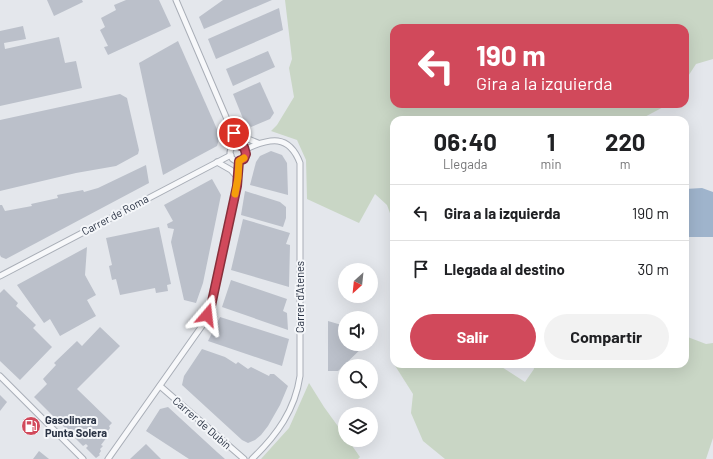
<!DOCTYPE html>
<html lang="es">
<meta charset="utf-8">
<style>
:root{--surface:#fff;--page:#f2f2f2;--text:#202124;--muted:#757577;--line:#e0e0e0;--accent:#d1495b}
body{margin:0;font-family:Barlow,sans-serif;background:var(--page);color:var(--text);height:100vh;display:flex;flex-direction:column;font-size:15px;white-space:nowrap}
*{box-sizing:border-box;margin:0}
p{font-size:13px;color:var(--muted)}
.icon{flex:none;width:22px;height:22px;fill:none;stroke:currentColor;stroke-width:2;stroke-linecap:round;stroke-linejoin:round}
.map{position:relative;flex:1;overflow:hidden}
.details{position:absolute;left:390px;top:116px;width:299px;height:252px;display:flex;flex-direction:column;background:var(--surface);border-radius:12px;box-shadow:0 4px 16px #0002}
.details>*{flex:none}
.hud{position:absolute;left:390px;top:24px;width:299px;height:84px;border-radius:12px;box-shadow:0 4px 16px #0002;background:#d1495b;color:#fff;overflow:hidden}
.needle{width:26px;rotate:207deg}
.fabs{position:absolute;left:338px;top:263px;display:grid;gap:8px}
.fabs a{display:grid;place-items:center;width:40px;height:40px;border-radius:50%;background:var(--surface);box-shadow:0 4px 16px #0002;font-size:20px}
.pin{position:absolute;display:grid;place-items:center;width:34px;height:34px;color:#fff;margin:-17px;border:2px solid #fff;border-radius:50%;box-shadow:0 1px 4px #0007}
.me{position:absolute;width:44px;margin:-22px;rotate:17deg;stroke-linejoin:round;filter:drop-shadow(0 0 3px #0008)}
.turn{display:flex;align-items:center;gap:14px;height:84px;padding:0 20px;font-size:18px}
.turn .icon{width:52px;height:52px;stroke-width:2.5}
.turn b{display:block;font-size:28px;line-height:34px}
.eta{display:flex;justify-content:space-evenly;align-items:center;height:68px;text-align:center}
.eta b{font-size:24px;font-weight:700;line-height:28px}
.cta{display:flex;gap:8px;margin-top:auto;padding:8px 20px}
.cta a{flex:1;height:46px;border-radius:24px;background:var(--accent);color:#fff;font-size:16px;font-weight:700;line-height:46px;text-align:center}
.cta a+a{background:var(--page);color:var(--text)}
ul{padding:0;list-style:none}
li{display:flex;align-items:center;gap:12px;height:56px;padding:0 20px;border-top:1px solid var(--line)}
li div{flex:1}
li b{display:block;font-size:15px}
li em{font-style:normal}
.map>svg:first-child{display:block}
.green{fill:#c9d6c5}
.water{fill:#9fb4cc}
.building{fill:#bbc0ca}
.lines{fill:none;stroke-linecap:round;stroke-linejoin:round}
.minor-casing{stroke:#a9aeb7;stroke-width:7}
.minor{stroke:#f7f8fa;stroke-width:5}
.route-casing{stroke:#882f3b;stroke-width:10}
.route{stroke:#d1495b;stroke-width:7}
.slow{stroke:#f59e0b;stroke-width:7}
.labels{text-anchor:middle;stroke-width:4;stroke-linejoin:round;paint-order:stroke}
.street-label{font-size:11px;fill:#2b3445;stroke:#f4f6f9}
.poi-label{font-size:11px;font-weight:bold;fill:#2b3445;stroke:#f4f6f9;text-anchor:start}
</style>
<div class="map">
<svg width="713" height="459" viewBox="0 0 713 459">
<rect width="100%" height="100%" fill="#e4e7ec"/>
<g class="green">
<path d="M285 0H713V59L696 64 685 81V28H394V104H669L639 120H394V224L387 205 375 194 359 223 307 199 306 160 297 140 271 131 277 125 294 97 289 68 292 59Z"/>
<path d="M685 336 706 344 713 343V438L706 459H445L423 441 411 413 413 394 394 364H497L525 382 534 369 533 364H685Z"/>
<path d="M309 383 324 407 345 436V440H348L360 457 358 459H261L289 428Z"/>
</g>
<path class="water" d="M702 188 713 192V237H688L685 235V189Z"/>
<g class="building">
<path d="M47 0H82L83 2 54 16Z"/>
<path d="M126 0H159L171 26 108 55 104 47 108 46 100 30 105 27 101 18 116 10 114 5Z"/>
<path d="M223 0H272L204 29 199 17Z"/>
<path d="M279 8 283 30 216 59 208 39Z"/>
<path d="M23 26 26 39 4 43 5 49 59 37 65 63 76 61 82 88 0 106V31Z"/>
<path d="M178 41 220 136 217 146 163 175 139 63Z"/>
<path d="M268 51 275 67 233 86 226 69Z"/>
<path d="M260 82 274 113 270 119 251 127 244 121 233 94Z"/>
<path d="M120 94 127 98 139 150 138 154 116 166 76 173 0 191V120Z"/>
<path d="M271 151 282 155 287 163 288 195 250 185 256 162 260 156Z"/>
<path d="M146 165 149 183 6 259 1 257 0 255V205H2L5 211 32 206 31 204 58 198 57 195 83 190 84 192 98 188Z"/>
<path d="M212 179 221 195 203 283 196 303 184 300 171 242 174 229 168 228 167 224 173 221 164 205Z"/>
<path d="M245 191 280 202 286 207V218L283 227 241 215Z"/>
<path d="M243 219 290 233 286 244 290 245 289 287 231 270Z"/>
<path d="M159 227 171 284 167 285 168 291 156 293 155 288 120 295 116 279 112 280 109 266 112 265 106 238Z"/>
<path d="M87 247 85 275 96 295 87 300 96 316 60 336 50 319 44 323 17 285Z"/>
<path d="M231 280 287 299 283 311 287 313 288 330 222 307Z"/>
<path d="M4 289 18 303 16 306 36 325 33 328 52 347 20 380 0 361V293Z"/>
<path d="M220 317 289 339 282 366 208 341Z"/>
<path d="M328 321 345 326V344H366L338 371H328Z"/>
<path d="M100 327 120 346 77 389 112 423 109 426 110 428 108 431 109 432 106 436 107 437 101 445 103 446 100 449 101 451 99 454 100 455 96 458 86 448 88 446 86 444 83 446 34 397 47 384 43 379 56 365 54 363 77 341 82 346Z"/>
<path d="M202 349 225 357 236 364 238 362 248 369 251 367 269 376 270 374H274L288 386 280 405 268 426 261 435 255 440 248 443 242 440 182 385 184 376Z"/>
<path d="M0 395 7 402 0 411Z"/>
<path d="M168 407 217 452 225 459H189L146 431 160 409Z"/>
<path d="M146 444 161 459H130Z"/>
<path d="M39 451 49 459H33Z"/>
</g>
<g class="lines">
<g class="minor-casing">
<g id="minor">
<path d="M176 0 238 145"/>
<path d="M234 133 258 143"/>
<circle cx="238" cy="153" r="8"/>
<path d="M246 149C270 138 289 134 300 163V376C295 410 277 435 252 459"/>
<path d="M217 162 231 170 238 178"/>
<path d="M0 276 231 155"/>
<path d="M0 376 83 459"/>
<path d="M160 386 244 459"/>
<path d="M108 459 204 323 211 306 237 186 239 161"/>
</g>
</g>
<use href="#minor" class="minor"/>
</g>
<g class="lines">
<g class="route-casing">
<path id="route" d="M207 315 211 306 237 186 239 161 244 159 246 154 244 147 238 145 234 133"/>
</g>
<use href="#route" class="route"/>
<path class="slow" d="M235 194 238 178 239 161 244 158"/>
</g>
<defs>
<g id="fuel-disc" transform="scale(1)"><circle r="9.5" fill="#d1495b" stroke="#f4f6f9"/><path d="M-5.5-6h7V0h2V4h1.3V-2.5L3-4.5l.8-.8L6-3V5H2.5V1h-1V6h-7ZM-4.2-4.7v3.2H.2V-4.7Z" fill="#fff"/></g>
</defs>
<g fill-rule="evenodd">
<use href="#fuel-disc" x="31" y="426"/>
</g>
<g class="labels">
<g class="street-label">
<text transform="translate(115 215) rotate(-28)" y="4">Carrer de Roma</text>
<text transform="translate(300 297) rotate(-90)" y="4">Carrer d'Atenes</text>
<text transform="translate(202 423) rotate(41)" y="4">Carrer de Dubín</text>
</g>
<g class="poi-label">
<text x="45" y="424">Gasolinera<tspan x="45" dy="13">Punta Solera</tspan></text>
</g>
</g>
</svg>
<div class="fabs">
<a><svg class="needle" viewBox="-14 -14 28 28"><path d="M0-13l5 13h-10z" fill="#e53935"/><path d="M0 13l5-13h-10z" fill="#757577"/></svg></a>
<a><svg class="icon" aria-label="sound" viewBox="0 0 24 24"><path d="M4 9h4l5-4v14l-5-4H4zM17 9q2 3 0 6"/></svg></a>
<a><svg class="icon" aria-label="search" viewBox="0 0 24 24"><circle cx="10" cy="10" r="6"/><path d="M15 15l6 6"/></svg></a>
<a><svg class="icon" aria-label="layers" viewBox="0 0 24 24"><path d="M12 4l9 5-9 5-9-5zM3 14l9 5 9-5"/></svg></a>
</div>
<div class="pin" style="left:234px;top:133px;background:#d93025"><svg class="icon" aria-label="arrive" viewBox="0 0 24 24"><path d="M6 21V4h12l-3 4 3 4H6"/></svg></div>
<svg class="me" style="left:207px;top:315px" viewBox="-20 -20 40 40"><path d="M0-17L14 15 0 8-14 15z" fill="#d1495b" stroke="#fff" stroke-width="4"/></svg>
<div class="hud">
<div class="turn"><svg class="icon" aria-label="left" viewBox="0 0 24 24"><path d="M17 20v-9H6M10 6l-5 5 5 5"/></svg><div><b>190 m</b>Gira a la izquierda</div></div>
</div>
<section class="details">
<div class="eta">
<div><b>06:40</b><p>Llegada</p></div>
<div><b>1</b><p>min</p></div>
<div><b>220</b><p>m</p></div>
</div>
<ul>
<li><svg class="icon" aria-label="left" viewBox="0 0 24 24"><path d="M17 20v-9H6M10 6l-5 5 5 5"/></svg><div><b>Gira a la izquierda</b></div><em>190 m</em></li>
<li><svg class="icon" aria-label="arrive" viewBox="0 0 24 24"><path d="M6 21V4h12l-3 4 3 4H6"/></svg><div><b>Llegada al destino</b></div><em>30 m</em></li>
</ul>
<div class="cta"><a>Salir</a><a>Compartir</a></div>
</section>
</div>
